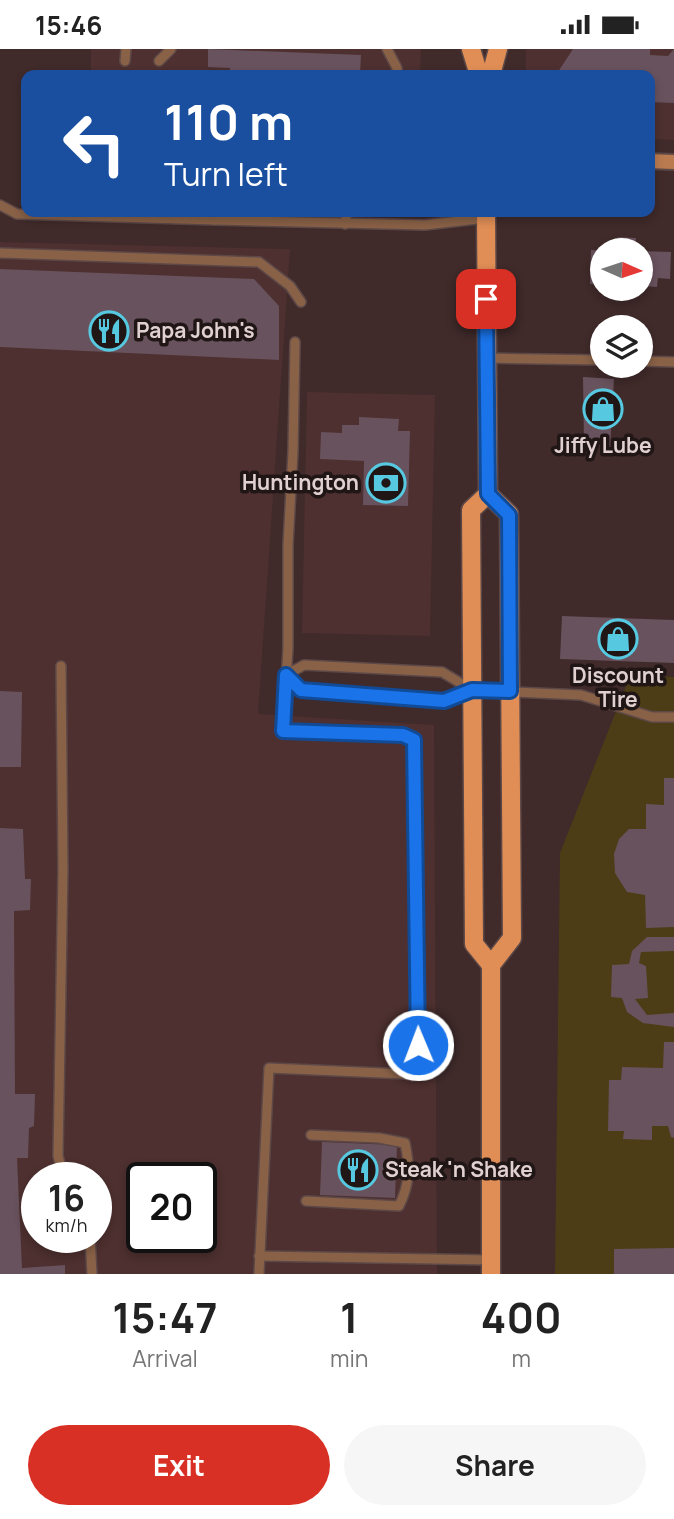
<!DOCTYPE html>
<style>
:root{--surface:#fff;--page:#f6f6f6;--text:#222;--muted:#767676;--accent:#d93025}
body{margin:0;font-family:Manrope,sans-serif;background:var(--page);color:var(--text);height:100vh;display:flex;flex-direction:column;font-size:26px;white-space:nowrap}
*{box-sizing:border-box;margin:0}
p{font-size:23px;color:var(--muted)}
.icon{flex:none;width:38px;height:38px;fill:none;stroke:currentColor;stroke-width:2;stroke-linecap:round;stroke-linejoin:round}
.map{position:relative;height:1225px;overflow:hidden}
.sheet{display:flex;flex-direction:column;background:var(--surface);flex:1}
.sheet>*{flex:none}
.guide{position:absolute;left:21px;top:21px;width:634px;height:147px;border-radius:14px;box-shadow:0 4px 10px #0003;background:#1a4fa0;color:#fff;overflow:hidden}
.needle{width:46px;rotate:93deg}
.controls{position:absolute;left:590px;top:189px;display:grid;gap:14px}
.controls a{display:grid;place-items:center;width:63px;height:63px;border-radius:50%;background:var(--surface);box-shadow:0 4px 10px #0003;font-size:35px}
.speed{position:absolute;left:21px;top:1113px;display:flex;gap:14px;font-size:35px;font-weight:700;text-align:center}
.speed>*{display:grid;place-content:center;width:91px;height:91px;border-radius:50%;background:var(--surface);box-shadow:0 4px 10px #0003;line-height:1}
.speed small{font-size:18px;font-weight:400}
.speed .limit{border:4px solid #111;border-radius:10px;background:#fff;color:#111}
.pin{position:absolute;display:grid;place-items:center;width:60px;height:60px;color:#fff;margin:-30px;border-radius:14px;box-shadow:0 4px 10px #0006}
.me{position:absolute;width:77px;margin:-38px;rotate:359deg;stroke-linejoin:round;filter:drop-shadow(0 0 5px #0008)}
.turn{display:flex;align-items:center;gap:24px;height:147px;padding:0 28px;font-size:32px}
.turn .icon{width:91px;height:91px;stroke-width:2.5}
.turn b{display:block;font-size:49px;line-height:60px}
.eta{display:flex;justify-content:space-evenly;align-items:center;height:119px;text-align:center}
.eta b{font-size:42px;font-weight:700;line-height:49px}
.action{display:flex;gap:14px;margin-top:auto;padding:14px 28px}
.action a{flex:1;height:80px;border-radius:42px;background:var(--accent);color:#fff;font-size:28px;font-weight:700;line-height:80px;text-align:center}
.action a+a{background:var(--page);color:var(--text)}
.status{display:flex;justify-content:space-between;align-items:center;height:49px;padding:0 35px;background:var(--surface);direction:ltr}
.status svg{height:19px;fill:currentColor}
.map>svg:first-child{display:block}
.built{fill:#4d302f;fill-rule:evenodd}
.green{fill:#4c3d16}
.building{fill:#68525d}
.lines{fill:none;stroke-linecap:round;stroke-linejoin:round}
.lane-casing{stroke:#5d4848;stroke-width:12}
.secondary-casing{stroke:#5d4848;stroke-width:18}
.primary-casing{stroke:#5d4848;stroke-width:21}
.lane{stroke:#896147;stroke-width:9}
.secondary{stroke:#bb7b50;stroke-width:14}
.primary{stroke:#e08e55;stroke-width:18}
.route-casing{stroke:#114b97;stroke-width:18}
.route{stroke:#1a73e8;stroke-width:12}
.labels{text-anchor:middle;stroke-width:7;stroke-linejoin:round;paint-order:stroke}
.poi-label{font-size:21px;font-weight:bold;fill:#e0d1d0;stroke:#201616;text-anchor:start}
</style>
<div class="status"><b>15:46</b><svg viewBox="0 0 49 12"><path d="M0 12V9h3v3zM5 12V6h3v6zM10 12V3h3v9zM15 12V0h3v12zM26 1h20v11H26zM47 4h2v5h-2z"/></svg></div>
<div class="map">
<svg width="674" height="1225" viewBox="0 0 674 1225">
<rect width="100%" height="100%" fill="#402a2a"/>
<g class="built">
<path d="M91 0H421L420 26H91Z"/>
<path d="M526 0H674V91L649 90V26H526Z"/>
<path d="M0 193 290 200 258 665 434 676 437 1225H0ZM37 1129H96V1188H37ZM142 1129H201V1188H142Z"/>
<path d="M307 343 435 346 430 587 302 584Z"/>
</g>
<path class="green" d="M630 627 674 628V1225H555L560 804Z"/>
<g class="building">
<path d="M208 0 361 6 360 26H230V19L208 18Z"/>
<path d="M573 0H650V6L668 7 674 0V54L649 53V26H556Z"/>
<path d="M618 188 636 189 635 201H618Z"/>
<path d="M591 201 602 202V236L590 235Z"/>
<path d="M640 202 671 203 670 230 658 229 657 238 640 237Z"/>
<path d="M0 220 254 230 279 257V311L0 298Z"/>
<path d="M583 328 614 330 610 399 584 394Z"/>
<path d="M359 368 399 370 398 382H410L408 457 363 456 364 412 320 410 321 383 342 384V376H359Z"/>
<path d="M562 567 674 571V614L560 610Z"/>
<path d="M0 642 22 643 21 718H0Z"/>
<path d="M664 729H674V878L646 879 645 846 627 843 615 824 614 805 619 790 629 780H646V755L664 756Z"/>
<path d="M0 779 23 780 25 830H31L30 861 14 862 15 1045H35L34 1077 29 1079 28 1109H17L22 1219 65 1216V1225H0Z"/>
<path d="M647 888H674V902L641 903 639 914 646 917 648 949 635 950 647 966 674 964V978L643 974 627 963 622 949 611 948 612 916 629 915 632 902Z"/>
<path d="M664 993H674V1089L671 1088 668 1077H652V1091L623 1090 624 1082H608L609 1031H621L622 1018 663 1019Z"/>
<path d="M322 1093 397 1096 395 1149 320 1146Z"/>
<path d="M674 1199V1225H614V1200Z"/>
</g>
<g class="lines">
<g class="lane-casing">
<g id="lane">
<path d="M387 0 397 19V26"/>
<path d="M125 12 126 0"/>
<path d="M159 12 171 0"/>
<path d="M0 156 17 165 215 171"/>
<path d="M215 163V171L425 176 486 169"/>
<path d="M345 175 347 163"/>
<path d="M0 204 259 213 290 237 301 253"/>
<path d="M486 309 602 311"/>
<path d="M640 312 674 313"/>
<path d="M61 617 63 820 58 1107 64 1129"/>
<path d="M286 626 301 641 444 652 472 641 581 646 652 668H674"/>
<path d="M286 626 304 616 442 623 472 641"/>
<path d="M306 1152 399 1157C410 1135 410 1118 405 1094L379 1089 311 1086"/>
<path d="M90 1188 92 1225"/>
<path d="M259 1207 492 1211"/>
<path d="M259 1225 269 1019 405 1025 412 1024 418 1014 414 691 403 686 283 682 288 599V496L293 403 295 293"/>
</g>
</g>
<g class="secondary-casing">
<path id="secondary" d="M649 112 674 113"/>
</g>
<g class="primary-casing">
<g id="primary">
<path d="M471 0 479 26"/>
<path d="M491 26 498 0"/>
<path d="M486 163 488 445 509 465 512 889 491 916V1225"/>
<path d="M488 445 471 461 474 895 491 916"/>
</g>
</g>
<use href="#lane" class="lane"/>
<use href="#secondary" class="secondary"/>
<use href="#primary" class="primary"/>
</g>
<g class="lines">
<g class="route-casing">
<path id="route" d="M418 996 414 691 403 686 283 682 286 626 301 641 444 652 472 641 510 642 509 466 488 445 486 250"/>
</g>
<use href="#route" class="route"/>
</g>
<defs>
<g id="restaurant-ring" transform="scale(2.0125)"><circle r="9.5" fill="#201616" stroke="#56c9e1" stroke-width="1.5"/><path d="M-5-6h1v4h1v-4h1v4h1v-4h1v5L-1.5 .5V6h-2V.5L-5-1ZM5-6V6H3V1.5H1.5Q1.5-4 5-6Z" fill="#56c9e1"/></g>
<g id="shop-ring" transform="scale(2.0125)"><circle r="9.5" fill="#201616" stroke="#56c9e1" stroke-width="1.5"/><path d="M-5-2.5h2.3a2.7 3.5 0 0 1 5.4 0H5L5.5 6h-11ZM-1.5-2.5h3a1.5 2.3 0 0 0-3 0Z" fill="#56c9e1"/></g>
<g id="bank-ring" transform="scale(2.0125)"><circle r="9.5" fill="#201616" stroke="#56c9e1" stroke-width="1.5"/><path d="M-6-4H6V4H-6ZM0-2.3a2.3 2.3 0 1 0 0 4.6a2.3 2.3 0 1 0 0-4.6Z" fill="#56c9e1"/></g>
</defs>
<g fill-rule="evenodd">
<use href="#restaurant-ring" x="109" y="282"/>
<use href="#shop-ring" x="603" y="360"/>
<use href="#bank-ring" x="386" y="434"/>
<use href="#shop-ring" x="618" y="590"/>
<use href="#restaurant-ring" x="358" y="1121"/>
</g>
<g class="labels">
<g class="poi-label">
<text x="136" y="289">Papa John's</text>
<text x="603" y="404" text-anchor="middle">Jiffy Lube</text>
<text x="359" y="441" text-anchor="end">Huntington</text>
<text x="618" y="634" text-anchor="middle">Discount<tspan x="618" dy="24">Tire</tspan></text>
<text x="385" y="1128">Steak 'n Shake</text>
</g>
</g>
</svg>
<div class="controls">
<a><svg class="needle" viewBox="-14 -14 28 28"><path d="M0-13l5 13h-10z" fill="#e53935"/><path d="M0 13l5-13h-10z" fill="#767676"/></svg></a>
<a><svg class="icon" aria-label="layers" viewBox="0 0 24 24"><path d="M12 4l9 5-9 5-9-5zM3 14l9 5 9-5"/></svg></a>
</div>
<div class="speed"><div>16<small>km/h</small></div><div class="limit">20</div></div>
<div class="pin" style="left:486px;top:250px;background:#d93025"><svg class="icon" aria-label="arrive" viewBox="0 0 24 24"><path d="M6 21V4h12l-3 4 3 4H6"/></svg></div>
<svg class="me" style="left:418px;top:996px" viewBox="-20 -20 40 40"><circle r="17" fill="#1a73e8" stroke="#fff" stroke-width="3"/><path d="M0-11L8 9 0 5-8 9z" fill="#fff"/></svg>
<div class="guide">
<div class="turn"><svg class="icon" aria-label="left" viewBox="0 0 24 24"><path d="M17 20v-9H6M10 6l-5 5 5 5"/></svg><div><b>110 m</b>Turn left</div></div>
</div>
</div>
<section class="sheet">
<div class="eta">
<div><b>15:47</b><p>Arrival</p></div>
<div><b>1</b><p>min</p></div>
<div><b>400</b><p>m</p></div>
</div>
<div class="action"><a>Exit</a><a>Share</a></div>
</section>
